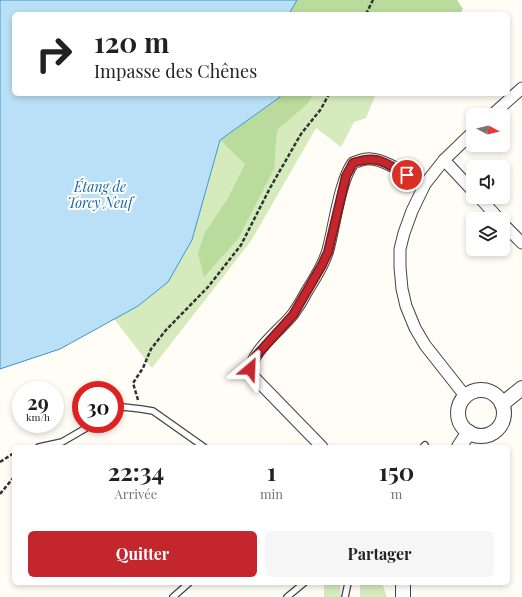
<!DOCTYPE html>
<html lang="fr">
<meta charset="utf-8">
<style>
:root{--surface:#fff;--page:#f6f6f6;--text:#222;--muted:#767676;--accent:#c4262e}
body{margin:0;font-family:"Playfair Display",serif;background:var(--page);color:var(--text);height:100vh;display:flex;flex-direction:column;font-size:15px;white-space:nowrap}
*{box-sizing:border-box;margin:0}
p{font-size:13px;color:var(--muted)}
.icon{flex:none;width:22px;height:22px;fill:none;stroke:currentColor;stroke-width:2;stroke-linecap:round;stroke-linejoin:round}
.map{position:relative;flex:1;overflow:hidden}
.side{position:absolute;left:12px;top:445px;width:498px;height:140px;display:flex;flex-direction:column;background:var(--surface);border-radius:6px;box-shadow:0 2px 6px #0003}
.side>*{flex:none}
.banner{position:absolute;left:12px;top:12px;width:498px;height:84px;border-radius:6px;box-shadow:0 2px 6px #0003;background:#fff;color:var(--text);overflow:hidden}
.needle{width:26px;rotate:97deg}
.buttons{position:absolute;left:466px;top:108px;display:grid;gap:8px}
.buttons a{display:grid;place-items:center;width:44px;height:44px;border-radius:6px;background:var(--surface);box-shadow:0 2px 6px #0003;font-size:20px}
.speed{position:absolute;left:12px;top:381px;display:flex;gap:8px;font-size:20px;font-weight:700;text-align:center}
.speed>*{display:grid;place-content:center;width:52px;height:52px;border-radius:50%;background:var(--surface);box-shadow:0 2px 6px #0003;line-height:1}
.speed small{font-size:10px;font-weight:400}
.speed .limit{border:6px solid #d22;background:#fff;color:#111}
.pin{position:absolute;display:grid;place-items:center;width:34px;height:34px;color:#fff;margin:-17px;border:2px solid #fff;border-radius:50%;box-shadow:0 1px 4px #0007}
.me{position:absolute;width:44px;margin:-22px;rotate:26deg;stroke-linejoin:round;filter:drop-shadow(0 0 3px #0008)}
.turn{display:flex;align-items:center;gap:14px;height:84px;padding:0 16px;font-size:18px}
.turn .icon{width:52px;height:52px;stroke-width:2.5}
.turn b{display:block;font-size:28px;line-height:34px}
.eta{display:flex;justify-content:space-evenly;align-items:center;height:68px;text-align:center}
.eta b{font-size:24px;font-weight:700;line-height:28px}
.primary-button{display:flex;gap:8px;margin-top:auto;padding:8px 16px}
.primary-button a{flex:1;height:46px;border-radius:6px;background:var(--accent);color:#fff;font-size:16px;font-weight:700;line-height:46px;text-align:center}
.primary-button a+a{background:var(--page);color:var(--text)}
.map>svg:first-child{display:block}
.green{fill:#d5ebbd}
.forest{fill:#b9dc9c}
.water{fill:#b9e0f7;stroke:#3f96cf}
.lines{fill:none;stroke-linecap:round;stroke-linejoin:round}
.service-casing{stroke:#444;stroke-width:8}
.minor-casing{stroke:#444;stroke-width:13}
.tertiary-casing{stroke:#444;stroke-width:16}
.path{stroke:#333;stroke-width:2.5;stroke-dasharray:4 2;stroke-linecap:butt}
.service{stroke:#fff;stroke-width:5.5}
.minor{stroke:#fff;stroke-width:11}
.tertiary{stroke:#fff;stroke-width:14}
.route-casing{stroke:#7f191e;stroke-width:10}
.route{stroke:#c4262e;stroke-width:7}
.labels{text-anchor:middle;stroke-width:4;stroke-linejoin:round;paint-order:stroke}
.water-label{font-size:14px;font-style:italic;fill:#1768a6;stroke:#fff}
</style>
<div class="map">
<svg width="522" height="597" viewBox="0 0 522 597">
<rect width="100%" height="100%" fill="#fffdf5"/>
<g class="green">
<path d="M280 94H376L366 118 354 122 341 147 316 128 251 241 152 368 114 319 138 306 192 240 220 140 280 97Z"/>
<path d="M324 583H340L341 597H324Z"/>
<path d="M360 583H382L387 597H360Z"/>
</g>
<g class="forest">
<path d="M297 0H457L463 9 460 14H289Z"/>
<path d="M280 94H314L307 104 277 130 274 169 238 239 204 277 198 254 204 234 228 198 245 164 220 140 280 97Z"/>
</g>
<path class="water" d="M0 0H297L289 14H14V94H280V97L220 140 192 240 168 282 138 306 60 349 0 369Z"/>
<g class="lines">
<g class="service-casing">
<g id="service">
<path d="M115 412 123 407 141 409 153 411 204 447"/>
<path d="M39 447 62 442 93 424"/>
<path d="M423 447 425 445"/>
<path d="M173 597 189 583"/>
<path d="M287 597 304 583"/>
<path d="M345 597 348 583"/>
</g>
</g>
<g class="minor-casing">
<g id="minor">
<path d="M492 115 522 88"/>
<path d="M444 160 473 191"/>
<path d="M479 197 499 219"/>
<path d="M503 224 522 243"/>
<path d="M466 397 425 345 415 328 406 306 402 289 400 267V249L404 233 412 211 425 184 444 160 473 132"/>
<path d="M322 447 252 375C245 355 282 329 293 314 298 307 303 299 307 291 315 278 324 265 328 250 334 228 340 180 353 163 359 161 365 158 371 159 385 159 412 178 425 184"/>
</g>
</g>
<g class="tertiary-casing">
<g id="tertiary">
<circle cx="481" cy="413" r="23"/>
<path d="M502 404 522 388"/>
<path d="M459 447 469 432"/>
<path d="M403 597V583"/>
</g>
</g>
<g class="path">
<path d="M366 14 373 0"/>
<path d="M138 400 133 383 143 368 151 349 166 330 208 287 241 245 270 188 301 134 321 109 329 94"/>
<path d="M0 462 14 453"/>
<path d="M0 494 14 477"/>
</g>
<use href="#service" class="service"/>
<use href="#minor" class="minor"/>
<use href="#tertiary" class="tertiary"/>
</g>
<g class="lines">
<g class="route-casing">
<path id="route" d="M250 369 255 357 293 315 322 265 328 252 346 176 353 163C378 154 385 163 407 175"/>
</g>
<use href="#route" class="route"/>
</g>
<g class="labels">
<g class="water-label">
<text x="100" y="192">Étang de<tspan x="100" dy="16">Torcy Neuf</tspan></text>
</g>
</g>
</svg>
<div class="buttons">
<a><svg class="needle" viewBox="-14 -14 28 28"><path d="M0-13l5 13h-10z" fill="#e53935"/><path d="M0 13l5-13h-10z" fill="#767676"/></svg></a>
<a><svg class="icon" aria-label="sound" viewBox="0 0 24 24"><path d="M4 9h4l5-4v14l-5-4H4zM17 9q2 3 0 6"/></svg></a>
<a><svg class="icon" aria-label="layers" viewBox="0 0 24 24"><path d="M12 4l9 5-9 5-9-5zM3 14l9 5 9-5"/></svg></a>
</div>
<div class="speed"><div>29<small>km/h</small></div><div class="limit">30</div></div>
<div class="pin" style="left:407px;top:175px;background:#d93025"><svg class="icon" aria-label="arrive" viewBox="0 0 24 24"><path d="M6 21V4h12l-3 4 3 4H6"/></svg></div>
<svg class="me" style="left:250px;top:369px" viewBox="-20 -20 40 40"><path d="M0-17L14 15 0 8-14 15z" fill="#c4262e" stroke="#fff" stroke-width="4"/></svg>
<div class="banner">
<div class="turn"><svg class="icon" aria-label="right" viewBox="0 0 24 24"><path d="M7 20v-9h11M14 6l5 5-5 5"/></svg><div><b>120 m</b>Impasse des Chênes</div></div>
</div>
<section class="side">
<div class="eta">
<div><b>22:34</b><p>Arrivée</p></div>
<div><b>1</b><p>min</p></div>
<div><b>150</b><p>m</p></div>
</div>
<div class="primary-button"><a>Quitter</a><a>Partager</a></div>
</section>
</div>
